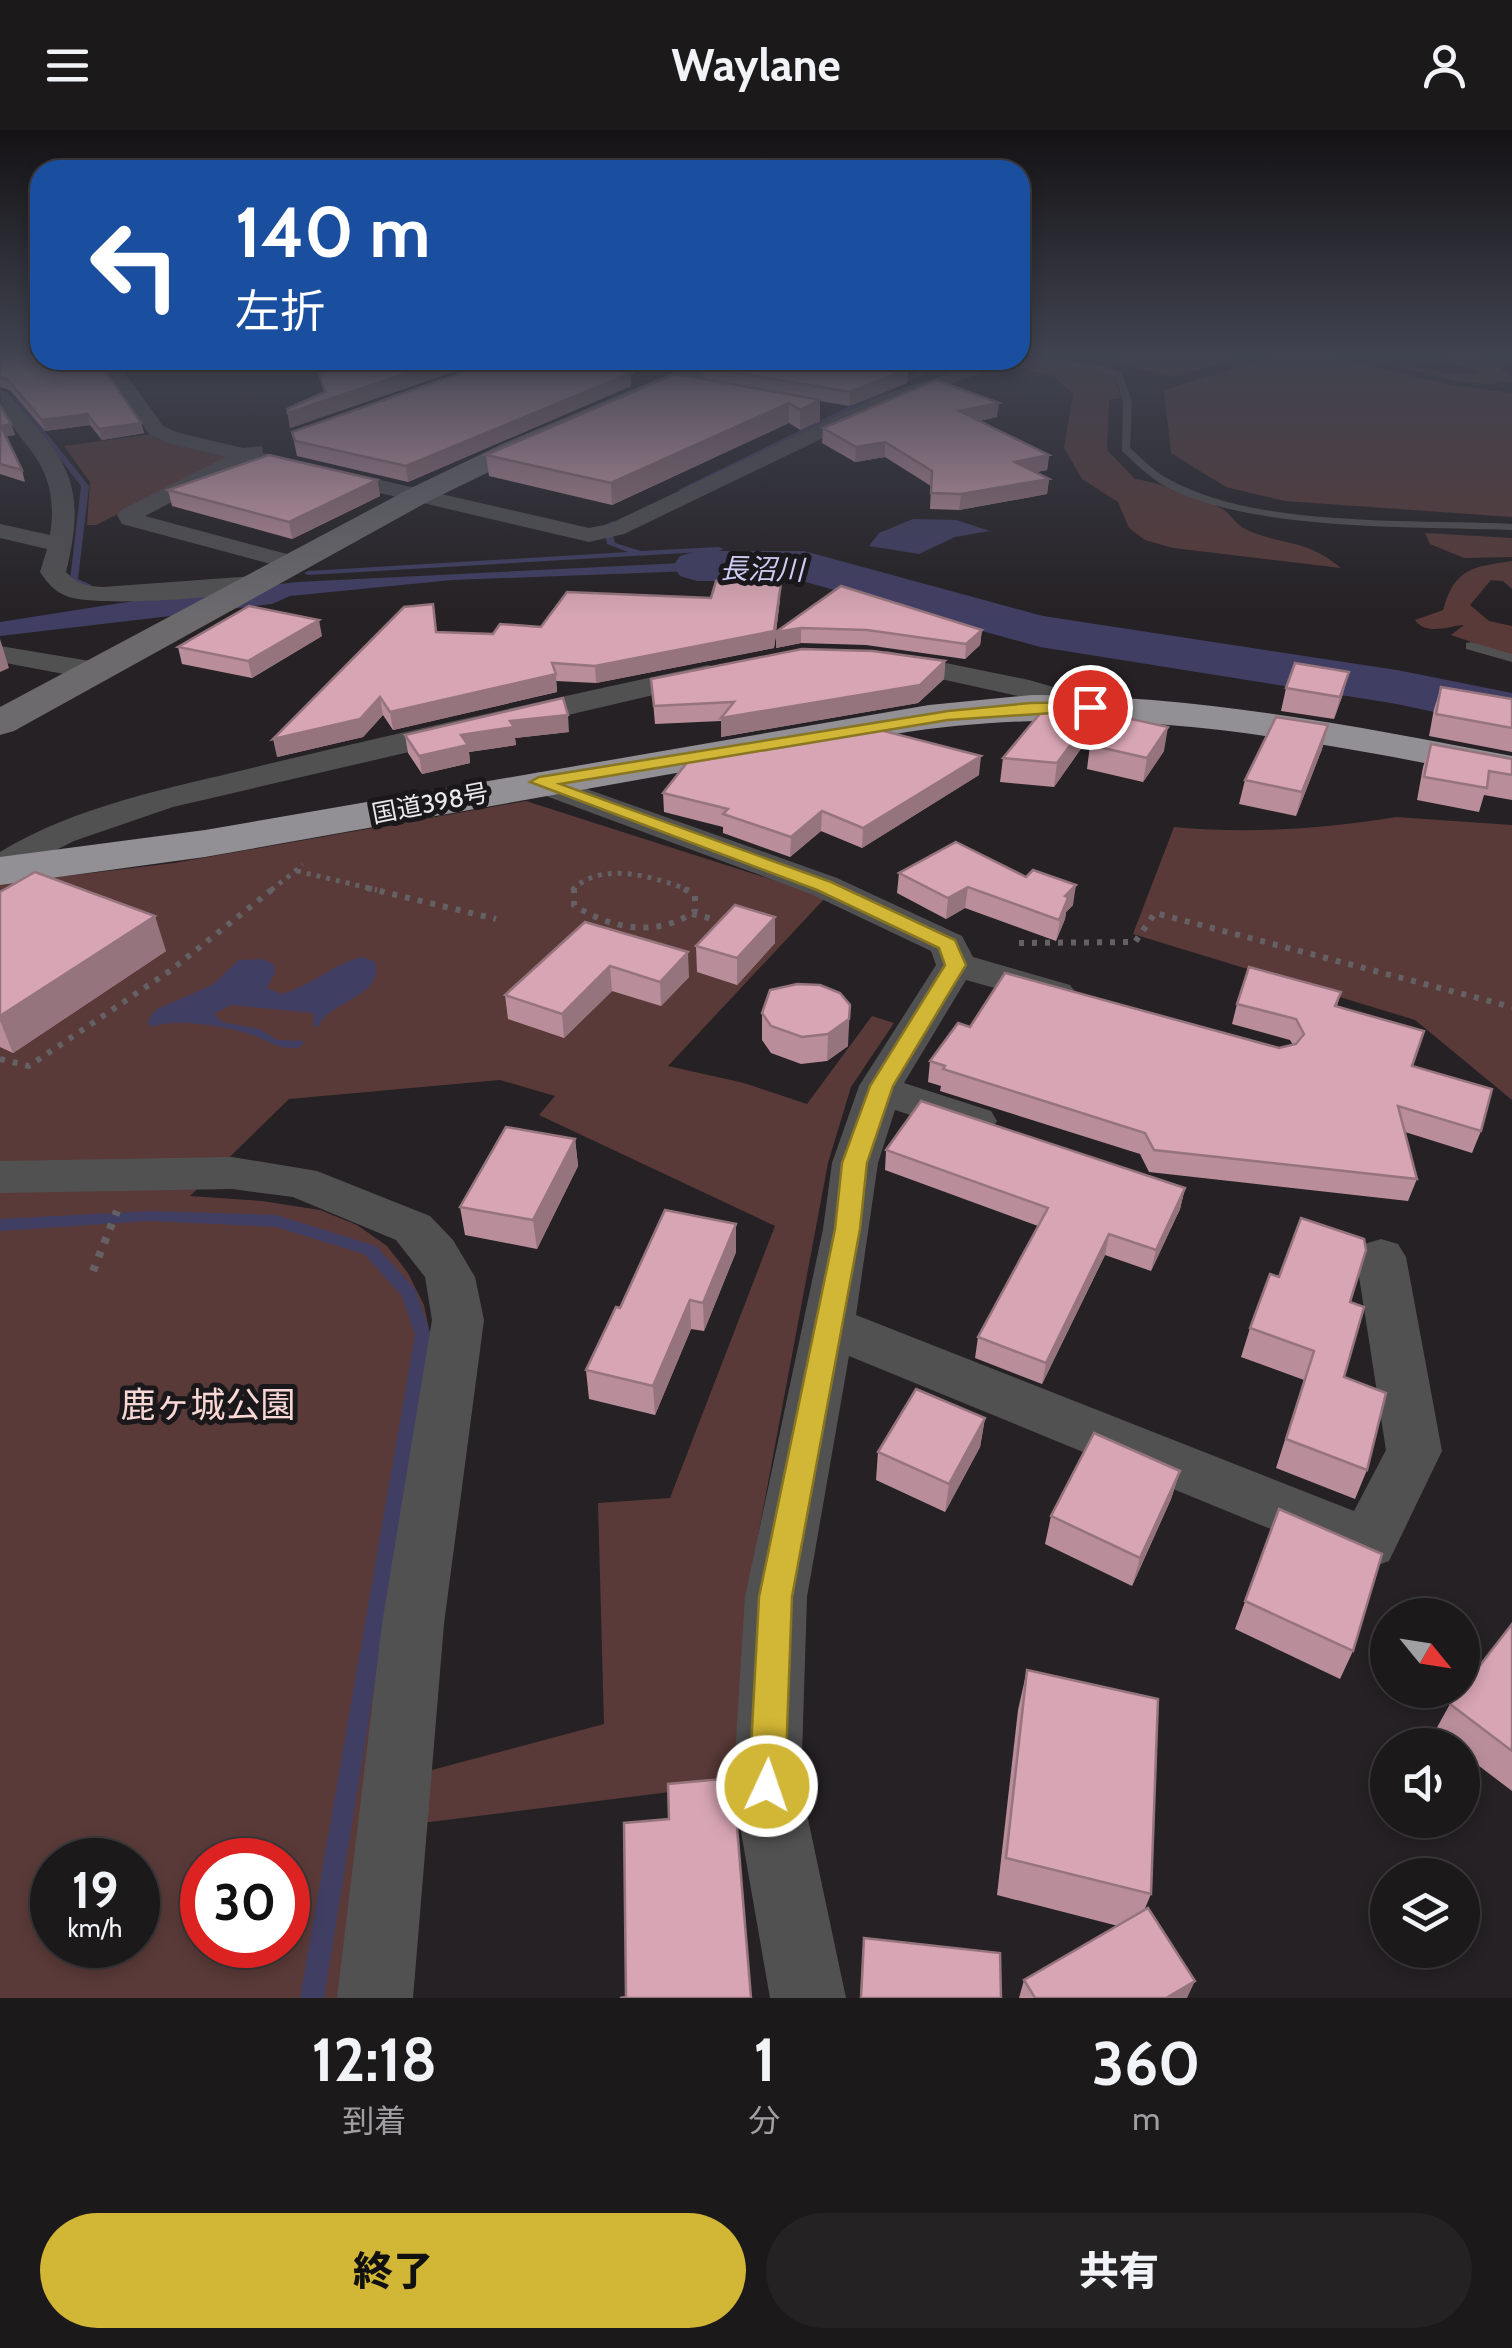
<!DOCTYPE html>
<html lang="ja">
<meta charset="utf-8">
<style>
:root{--surface:#1c191b;--page:#252224;--text:#f1f3f6;--muted:#a0a0a3;--line:#3a383a;--accent:#d2b635}
body{margin:0;font-family:Cabin,"Noto Sans JP",sans-serif;background:var(--page);color:var(--text);height:100vh;display:flex;flex-direction:column;font-size:38px;white-space:nowrap}
*{box-sizing:border-box;margin:0}
p{font-size:32px;color:var(--muted)}
.icon{flex:none;width:55px;height:55px;fill:none;stroke:currentColor;stroke-width:2;stroke-linecap:round;stroke-linejoin:round}
.map{position:relative;height:1868px;overflow:hidden}
.drawer{display:flex;flex-direction:column;background:var(--surface);flex:1}
.drawer>*{flex:none}
.banner{position:absolute;left:30px;top:30px;width:1000px;height:210px;border-radius:30px;box-shadow:0 5px 15px #0003,0 0 0 2px var(--line);background:#1a4fa0;color:#fff;overflow:hidden}
.needle{width:65px;rotate:120deg}
.buttons{position:absolute;left:1370px;top:1468px;display:grid;gap:20px}
.buttons a{display:grid;place-items:center;width:110px;height:110px;border-radius:50%;background:var(--surface);box-shadow:0 5px 15px #0003,0 0 0 2px var(--line);font-size:50px}
.speed{position:absolute;left:30px;top:1708px;display:flex;gap:20px;font-size:50px;font-weight:700;text-align:center}
.speed>*{display:grid;place-content:center;width:130px;height:130px;border-radius:50%;background:var(--surface);box-shadow:0 5px 15px #0003,0 0 0 2px var(--line);line-height:1}
.speed small{font-size:25px;font-weight:400}
.speed .limit{border:15px solid #d22;background:#fff;color:#111}
.pin{position:absolute;display:grid;place-items:center;width:85px;height:85px;color:#fff;margin:-42px;border:5px solid #fff;border-radius:50%;box-shadow:0 2px 10px #0007}
.me{position:absolute;width:110px;margin:-55px;rotate:3deg;stroke-linejoin:round;filter:drop-shadow(0 0 8px #0008)}
.turn{display:flex;align-items:center;gap:35px;height:210px;padding:0 40px;font-size:45px}
.turn .icon{width:130px;height:130px;stroke-width:2.5}
.turn b{display:block;font-size:70px;line-height:85px}
.eta{display:flex;justify-content:space-evenly;align-items:center;height:170px;text-align:center}
.eta b{font-size:60px;font-weight:800;line-height:70px}
.cta{display:flex;gap:20px;margin-top:auto;padding:20px 40px}
.cta a{flex:1;height:115px;border-radius:60px;background:var(--accent);color:#111;font-size:40px;font-weight:800;line-height:115px;text-align:center}
.cta a+a{background:var(--page);color:var(--text)}
header{display:flex;justify-content:space-between;align-items:center;height:130px;padding:0 40px;background:var(--surface);font-size:45px;font-weight:800}
.map>svg:first-child{display:block}
.green{fill:#593a38;fill-rule:evenodd}
.water{fill:#413e63}
.lines{fill:none;stroke-linecap:round;stroke-linejoin:round}
.stream{fill:#413e63;fill-rule:evenodd}
.river{fill:#413e63;fill-rule:evenodd}
.path-far3{stroke:#646063;stroke-width:2.5;stroke-dasharray:2.5 4;stroke-linecap:butt}
.path-far2{stroke:#646063;stroke-width:5;stroke-dasharray:4 6;stroke-linecap:butt}
.path-far1{stroke:#646063;stroke-width:6;stroke-dasharray:5 8;stroke-linecap:butt}
.path{stroke:#646063;stroke-width:8;stroke-dasharray:6 9;stroke-linecap:butt}
.lane{fill:#525152;fill-rule:evenodd}
.street{fill:#525152;fill-rule:evenodd}
.secondary{fill:#6c6a6d;fill-rule:evenodd}
.highway{fill:#929094;fill-rule:evenodd}
.wall{fill:#b98e9a}
.shaded-wall{fill:#96747d}
.building{fill:#d7a5b3;stroke:#96747d;stroke-width:2.5}
.route{fill:#d2b635;stroke:#887622;stroke-width:2.5}
.labels{text-anchor:middle;stroke-width:10;stroke-linejoin:round;paint-order:stroke}
.far-street-label{font-size:25px;fill:#eae8e9;stroke:#1b181b}
.far-water-label{font-size:28px;font-style:italic;fill:#cfcdf5;stroke:#1b181b}
.near-park-label{font-size:35px;fill:#f8d7d4;stroke:#1b181b}
</style>
<header><svg class="icon" aria-label="menu" viewBox="0 0 24 24"><path d="M4 6h16M4 12h16M4 18h16"/></svg>Waylane<svg class="icon" aria-label="person" viewBox="0 0 24 24"><circle cx="12" cy="8" r="4"/><path d="M4 21q1-7 8-7t8 7"/></svg></header>
<div class="map">
<svg width="1512" height="1868" viewBox="0 0 1512 1868">
<rect width="100%" height="100%" fill="#252124"/>
<g class="green">
<path d="M1133 224H1231L1242 227 1173 247 1108 231Z"/>
<path d="M1281 224H1317L1450 255 1512 263V387L1285 371 1226 357 1171 323 1164 260Z"/>
<path d="M1350 224 1449 244H1484L1430 224H1474L1512 246V253L1498 251 1495 255 1456 251Z"/>
<path d="M1023 230 1092 238 1114 245 1121 268 1109 270 1107 320 1135 349C1150 350 1211 371 1224 380 1233 387 1235 394 1247 400 1284 416 1305 408 1341 438L1173 418 1145 410 1129 398 1118 372 1082 349 1064 318 1073 264 1054 246 1005 234Z"/>
<path d="M152 304 159 310 233 326 96 395H87L90 352 64 316Z"/>
<path d="M1425 403 1512 408V427L1464 428 1430 414Z"/>
<path d="M1512 431V459L1503 451 1491 450 1470 475 1489 491 1512 496V526L1451 505 1464 495C1448 496 1426 506 1415 490L1443 480C1455 437 1474 437 1512 431Z"/>
<path d="M526 671 826 767 668 936 744 953 807 974 872 886 894 893 851 957 828 1033 747 1465 733 1654 413 1694 417 1644 604 1594 598 1373 670 1368 775 1096 539 985 555 966 500 950 289 969 190 1066 262 1071 320 1080 357 1095 387 1116 408 1143 424 1175 431 1209 412 1310 338 1868H0V754L174 733ZM52 1730H138V1815H52ZM202 1730H288V1815H202Z"/>
<path d="M1396 687 1512 695V970L1415 890 1133 804 1174 697C1250 704 1321 699 1396 687Z"/>
</g>
<g class="water">
<path d="M913 389 956 390 990 401 955 407 919 424 869 416 879 403Z"/>
<path d="M744 430 851 435 452 450 290 466 272 474 0 506V492L140 470 297 452Z"/>
<path d="M363 827 375 832C386 866 327 872 318 897H314L313 883 231 875 214 884 222 892 260 899 277 910 305 911 300 917C281 921 271 912 255 906 230 897 175 887 153 897L147 893 155 880 212 855 239 830 261 829 274 834 275 842 267 858 281 864C311 857 333 833 363 827Z"/>
</g>
<g class="lines">
<g class="stream">
<path d="M944 230H952L685 362 678 360Z"/>
<path d="M0 245 89 356 78 449 91 455V459H85L70 450 81 356 0 251Z"/>
<path d="M613 391 617 393 611 397 615 413 641 421 719 417 723 419 719 421 308 445 304 443 308 441 628 422 607 414 603 396Z"/>
<path d="M149 1081 276 1085 376 1116 415 1159 431 1205 324 1868H300L415 1205 402 1166 364 1124 276 1097 149 1091 0 1101V1089Z"/>
</g>
<path class="river" d="M697 421H804L1043 486 1397 540 1512 563V599L1397 574 1040 517 802 451H697L680 446 673 436 680 426Z"/>
<path class="path-far3" d="M573 230 622 238"/>
<g class="path-far2">
<path d="M297 741 377 760"/>
<path d="M271 760 303 735"/>
<path d="M572 760C602 730 653 747 689 760"/>
</g>
<g class="path-far1">
<path d="M367 758 496 789"/>
<path d="M574 758V775C610 799 658 808 695 781V766L683 758"/>
<path d="M692 784 713 789"/>
<path d="M1019 813 1135 812 1155 783 1512 877"/>
<path d="M0 929 29 936 171 840 274 758"/>
</g>
<path class="path" d="M93 1141 117 1081"/>
<g class="lane">
<path d="M1020 226 1096 234 1122 243 1132 272 1130 318C1143 330 1156 343 1172 351 1260 398 1413 389 1512 394V400C1415 396 1248 402 1163 355 1148 346 1135 333 1122 321L1123 272 1116 247 1095 239 1017 231Z"/>
<path d="M1471 512 1512 524V532L1466 519V513Z"/>
</g>
<g class="street">
<path d="M98 230H116L163 296 179 303 243 318 262 316 263 323 589 398 609 394 882 265 991 230H1018L896 273 624 404 589 412 248 332 145 386 302 428 305 433 302 438 293 440 122 394 117 385 121 380 226 327 165 312 149 304Z"/>
<path d="M0 260 7 262C65 330 89 349 66 442 77 454 87 456 103 457L254 446 263 449 267 454 263 459C228 468 101 477 69 467 55 462 48 454 40 442L47 419 0 408V394L50 405C64 318 0 312 0 260Z"/>
<path d="M0 516 96 532 106 535 110 541 106 547 96 550 0 532Z"/>
<path d="M887 521 1029 550 1102 571 1106 577 1102 583 1091 586 1023 567 877 535 873 529 877 523Z"/>
<path d="M708 535 718 538 722 544 718 550 173 677 74 711 0 748V722C81 673 177 657 268 634 414 599 561 567 708 535Z"/>
<path d="M539 642 837 748 962 806 973 827 1070 855 1076 863 1070 871 1056 875 966 850 904 953 991 981 997 991 991 1001 975 1006 895 980 878 1033 856 1185 1354 1381 1386 1320 1356 1127 1364 1114 1381 1109 1398 1114 1406 1127 1442 1321 1389 1431 1368 1439 849 1226 807 1467 801 1656 846 1868H770L733 1656 745 1467 823 1099 832 1033 859 956 936 835 931 821 811 764 527 659 523 652 527 645Z"/>
<path d="M232 1027 317 1041 430 1086 453 1110 475 1147 484 1190 444 1494 413 1868H337L382 1494 432 1190 425 1147 396 1110 293 1067 232 1059 0 1063V1031Z"/>
</g>
<path class="secondary" d="M703 230H734L731 235 522 326 429 371 14 601 0 605V577L409 359 502 314Z"/>
<path class="highway" d="M1032 565C1195 565 1352 595 1512 626V650C1301 609 1111 569 895 604L205 727 0 755V727L205 700 929 575Z"/>
</g>
<g class="wall">
<path d="M0 224 141 293 144 303 102 310 90 295 45 301 10 260 0 257Z"/>
<path d="M380 230H488L290 298 287 279 324 262 319 243 398 233Z"/>
<path d="M606 230H693L668 241Z"/>
<path d="M703 237 908 239 907 253 849 276 820 271V291L800 300 789 293 612 375 489 346 486 325 703 249Z"/>
<path d="M631 243V256L408 352 297 326 292 302Z"/>
<path d="M0 275 11 294 15 305 6 306 22 340 25 352 0 344Z"/>
<path d="M997 287 979 291 1049 325 1047 340 1036 342 1049 349 1047 364 959 380 930 379 931 356 885 327 855 332 822 313 823 298Z"/>
<path d="M377 350 380 366 292 409 172 376 168 360Z"/>
<path d="M841 456 982 500 980 515 965 529 866 515 801 513 776 518V505L774 518 596 553 556 551 557 562 393 600 383 585 363 607 277 627 437 502 493 504 711 468 780 469 776 502Z"/>
<path d="M322 506 252 548 182 534 178 517Z"/>
<path d="M945 531 944 549 918 573 721 607V591L655 594 651 549Z"/>
<path d="M1441 557 1512 569V622L1429 606 1434 579Z"/>
<path d="M1286 558 1343 564 1334 589 1281 581Z"/>
<path d="M1089 590 1085 613 1054 657 1000 652 1003 628Z"/>
<path d="M1328 595 1322 619 1296 686 1239 674 1245 650Z"/>
<path d="M879 600 979 645 862 718 821 701 790 727 723 703V697L664 682 663 663Z"/>
<path d="M569 602 515 608 516 615 469 622 470 633 422 644 408 623 405 605Z"/>
<path d="M1431 614 1512 629V670L1484 665 1479 682 1417 670 1423 637Z"/>
<path d="M1090 615 1164 621 1143 652 1087 639Z"/>
<path d="M899 743 1073 775 1066 782 1065 789 1056 811 965 778 946 789 897 763Z"/>
<path d="M0 762 166 821 13 923 0 917Z"/>
<path d="M775 787V813L737 855 697 842 696 816Z"/>
<path d="M585 792 689 847 661 876 612 861 564 908 508 889 505 865Z"/>
<path d="M770 860 848 916 827 931 801 934 771 923 762 910V883Z"/>
<path d="M1341 862 1337 876 1412 936 1481 1001 1472 1023 1405 1002 1417 1049 1408 1071 1149 1042 1140 1024 940 961 941 956 928 952 930 931 970 897 1279 918 1293 915 1290 910 1232 894 1237 874Z"/>
<path d="M575 1009 578 1036 537 1119 465 1105 460 1077Z"/>
<path d="M886 1020 1185 1058 1180 1079 1151 1141 1105 1125 1042 1254 975 1228 978 1207 1038 1096 885 1040Z"/>
<path d="M736 1094V1122L704 1201 691 1199 655 1285 589 1269 586 1240 620 1178Z"/>
<path d="M1279 1147 1350 1172 1344 1247 1367 1340 1355 1369 1276 1338 1304 1250 1241 1227 1250 1198Z"/>
<path d="M985 1288 980 1317 945 1382 876 1350 878 1322Z"/>
<path d="M1180 1341 1171 1369 1132 1456 1045 1414 1051 1386Z"/>
<path d="M1279 1379 1353 1521 1340 1549 1235 1499Z"/>
<path d="M1512 1494V1661L1462 1623V1615H1452L1435 1601 1450 1574Z"/>
<path d="M1027 1540 1151 1764 1144 1781 1187 1868H1019L1024 1850 1118 1796 997 1765 1018 1580Z"/>
<path d="M864 1808 1001 1868H860Z"/>
</g>
<g class="shaded-wall">
<path d="M447 230H488L290 298 288 283Z"/>
<path d="M667 230H693L668 241Z"/>
<path d="M908 239 907 253 849 276 850 262Z"/>
<path d="M631 243V256L408 352 406 336Z"/>
<path d="M820 270V291L800 300V280Z"/>
<path d="M789 273V293L612 375 611 353Z"/>
<path d="M999 273 997 287 958 295 959 281Z"/>
<path d="M87 284 90 295 45 301 42 290Z"/>
<path d="M141 293 144 303 102 310 99 299Z"/>
<path d="M11 294 15 305 4 307 1 296Z"/>
<path d="M885 312V327L855 332 856 317Z"/>
<path d="M1049 325 1047 340 1013 347 1015 332Z"/>
<path d="M1049 349 1047 364 959 380 961 364Z"/>
<path d="M377 350 380 366 292 409 289 392Z"/>
<path d="M781 453 780 469 776 502 801 498V513L776 518V505L774 518 596 553 595 536Z"/>
<path d="M319 490 322 506 252 548 248 531Z"/>
<path d="M982 500 980 515 965 529 966 514Z"/>
<path d="M0 509 9 538 0 542Z"/>
<path d="M945 531 944 549 918 573 721 607V588Z"/>
<path d="M1349 542 1343 564 1334 589 1340 567Z"/>
<path d="M556 544 557 562 393 600 390 582Z"/>
<path d="M380 567 383 585 363 607 277 627 273 609Z"/>
<path d="M568 585 569 602 515 608 516 615 469 622 470 633 422 644 419 626 461 605 510 591Z"/>
<path d="M1089 590 1085 613 1054 657 1057 633Z"/>
<path d="M1328 595 1322 619 1296 686 1302 662Z"/>
<path d="M1168 597 1164 621 1143 652 1147 628Z"/>
<path d="M981 626 979 645 862 718 863 698Z"/>
<path d="M822 681 821 701 790 727 791 707Z"/>
<path d="M1076 755 1073 775 1066 782 1065 789 1056 811 1065 766Z"/>
<path d="M968 757 965 778 946 789 948 768Z"/>
<path d="M155 786 166 821 13 923 0 891V886Z"/>
<path d="M775 787V813L737 855V828Z"/>
<path d="M688 822 689 847 661 876 660 852Z"/>
<path d="M610 836 612 861 564 908 562 884Z"/>
<path d="M850 875 848 916 827 931 828 904Z"/>
<path d="M575 1009 578 1036 537 1119 533 1090Z"/>
<path d="M1185 1058 1180 1079 1151 1141 1156 1120Z"/>
<path d="M736 1094V1122L704 1201 703 1173Z"/>
<path d="M1109 1104 1105 1125 1042 1254 1046 1233Z"/>
<path d="M690 1170 691 1199 655 1285 653 1256Z"/>
<path d="M985 1288 980 1317 945 1382 949 1354Z"/>
<path d="M1180 1341 1171 1369 1132 1456 1140 1428Z"/>
<path d="M1195 1851 1187 1868H1166Z"/>
</g>
<g class="building">
<path d="M0 224H40V230H98L141 293 99 299 87 284 42 290 7 249 0 248Z"/>
<path d="M424 230H447L288 283 287 279 325 262 319 243Z"/>
<path d="M498 230H560L631 243 406 336 295 311 292 302Z"/>
<path d="M720 230H883L908 239 850 262 703 237Z"/>
<path d="M675 244 820 270 800 280 789 273 611 353 486 325Z"/>
<path d="M936 250 999 273 959 281 1049 325 1015 332 1049 349 961 364 931 363 932 341 885 312 856 317 823 298Z"/>
<path d="M0 275 11 294 1 296 22 340 0 334Z"/>
<path d="M269 325 377 350 289 392 168 360Z"/>
<path d="M716 451 781 453 774 501 595 536 552 533 556 544 390 582 380 567 360 589 273 609 404 477 433 474 436 502 493 504 500 494 541 497 567 462 711 468Z"/>
<path d="M841 456 982 500 966 514 867 500 801 498 776 502Z"/>
<path d="M249 476 319 490 248 531 178 517Z"/>
<path d="M802 519 873 521 945 531 920 555 721 588 734 572 654 576 651 549Z"/>
<path d="M1295 533 1349 542 1340 567 1286 558Z"/>
<path d="M1441 557 1512 569V598L1436 584Z"/>
<path d="M563 568 568 585 510 591 514 597 461 605 468 615 419 626 405 605Z"/>
<path d="M1043 580 1089 590 1057 633 1003 628Z"/>
<path d="M1113 585 1168 597 1147 628 1090 615Z"/>
<path d="M1276 587 1328 595 1302 662 1245 650Z"/>
<path d="M879 592 872 598 981 626 863 698 822 681 791 707 723 684 728 679 663 663 693 625Z"/>
<path d="M1431 614 1512 629V645L1489 641 1487 658 1424 647Z"/>
<path d="M956 712 1026 747 1033 740 1076 755 1065 766 1068 768 1059 790 968 757 948 768 899 743Z"/>
<path d="M35 742 155 786 0 886V762Z"/>
<path d="M735 775 775 787 737 828 696 816Z"/>
<path d="M585 792 688 822 660 852 610 836 562 884 505 865Z"/>
<path d="M1249 837 1341 862 1335 876 1424 901 1412 936 1492 959 1481 1001 1398 976 1417 1049 1154 1020 1145 1003 943 939 945 936 930 931 958 893 970 897 1005 843 1279 918 1296 914 1304 904 1296 889 1237 874Z"/>
<path d="M797 854 820 855 840 863 850 875 849 889 828 904 802 907 771 896 762 883 770 860Z"/>
<path d="M921 971 1185 1058 1156 1120 1109 1104 1046 1233 978 1207 1048 1078 886 1020Z"/>
<path d="M506 997 575 1009 533 1090 460 1077Z"/>
<path d="M665 1080 736 1094 703 1173 690 1170 653 1256 586 1240 616 1177 620 1178Z"/>
<path d="M1301 1088 1364 1109 1366 1120 1350 1172 1364 1177 1344 1247 1386 1263 1367 1340 1286 1309 1314 1221 1250 1198 1270 1144 1279 1147Z"/>
<path d="M916 1259 985 1288 949 1354 878 1322Z"/>
<path d="M1094 1303 1180 1341 1140 1428 1051 1386Z"/>
<path d="M1279 1379 1382 1424 1353 1521 1245 1471Z"/>
<path d="M1512 1494V1621L1450 1574Z"/>
<path d="M1027 1540 1158 1569 1151 1764 1006 1728Z"/>
<path d="M733 1648 751 1868H620L626 1867 624 1693 669 1689 668 1654Z"/>
<path d="M1148 1778 1195 1851 1166 1868H1035L1024 1850Z"/>
<path d="M864 1808 1000 1823 1001 1868H861Z"/>
</g>
<linearGradient id="sky" x2="0" y2="1"><stop stop-color="#141214"/><stop offset="0.46" stop-color="#404350"/><stop offset="1" stop-color="#404350" stop-opacity="0"/></linearGradient>
<rect width="1512" height="486" fill="url(#sky)"/>
<path class="route" d="M1090 572 1096 574V580L948 590 560 654 831 752 955 810 966 835 893 956 867 1033 860 1099 792 1467 785 1656 780 1668 767 1674 754 1668 749 1656 759 1467 835 1099 842 1033 870 956 945 835 939 818 817 760 530 652 539 647 948 581 1030 573Z"/>
<g class="labels">
<g class="far-street-label">
<text transform="translate(430 673) rotate(-11)" y="9">国道398号</text>
</g>
<g class="far-water-label">
<text transform="translate(762 439) rotate(1)" y="10">長沼川</text>
</g>
<g class="near-park-label">
<text x="208" y="1287">鹿ヶ城公園</text>
</g>
</g>
</svg>
<div class="buttons">
<a><svg class="needle" viewBox="-14 -14 28 28"><path d="M0-13l5 13h-10z" fill="#e53935"/><path d="M0 13l5-13h-10z" fill="#a0a0a3"/></svg></a>
<a><svg class="icon" aria-label="sound" viewBox="0 0 24 24"><path d="M4 9h4l5-4v14l-5-4H4zM17 9q2 3 0 6"/></svg></a>
<a><svg class="icon" aria-label="layers" viewBox="0 0 24 24"><path d="M12 4l9 5-9 5-9-5zM3 14l9 5 9-5"/></svg></a>
</div>
<div class="speed"><div>19<small>km/h</small></div><div class="limit">30</div></div>
<div class="pin" style="left:1090px;top:577px;background:#d93025"><svg class="icon" aria-label="arrive" viewBox="0 0 24 24"><path d="M6 21V4h12l-3 4 3 4H6"/></svg></div>
<svg class="me" style="left:767px;top:1656px" viewBox="-20 -20 40 40"><circle r="17" fill="#d2b635" stroke="#fff" stroke-width="3"/><path d="M0-11L8 9 0 5-8 9z" fill="#fff"/></svg>
<div class="banner">
<div class="turn"><svg class="icon" aria-label="left" viewBox="0 0 24 24"><path d="M17 20v-9H6M10 6l-5 5 5 5"/></svg><div><b>140 m</b>左折</div></div>
</div>
</div>
<section class="drawer">
<div class="eta">
<div><b>12:18</b><p>到着</p></div>
<div><b>1</b><p>分</p></div>
<div><b>360</b><p>m</p></div>
</div>
<div class="cta"><a>終了</a><a>共有</a></div>
</section>
